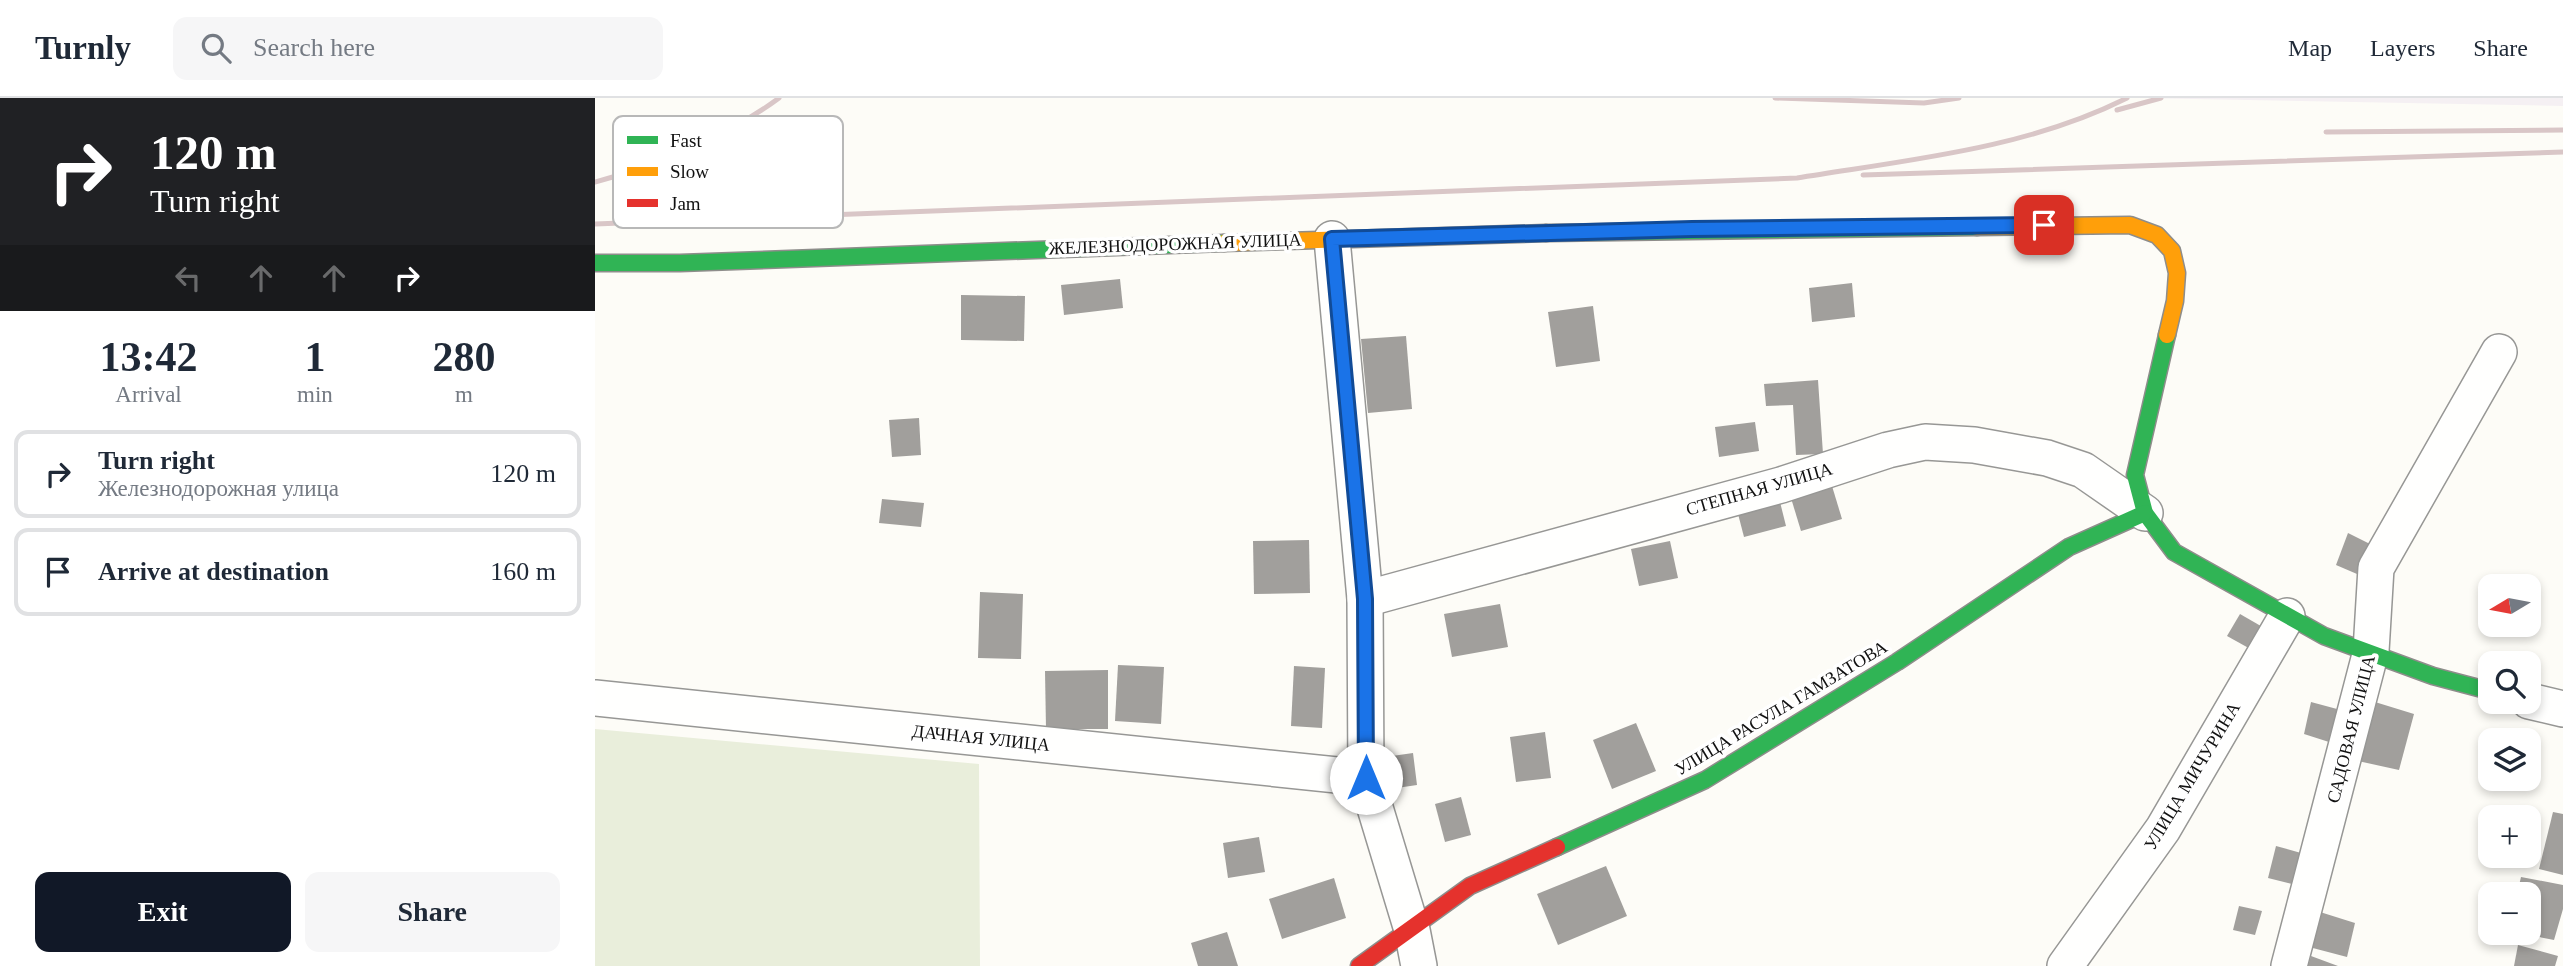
<!DOCTYPE html>
<meta charset="utf-8">
<style>
:root{--surface:#fff;--page:#f6f6f7;--text:#1f2937;--muted:#747a83;--line:#e0e1e3;--accent:#111827}
body{margin:0;font-family:"Times New Roman",serif;background:var(--page);color:var(--text);height:100vh;display:flex;flex-direction:column;font-size:26px;white-space:nowrap}
*{box-sizing:border-box;margin:0}
p{font-size:23px;color:var(--muted)}
.icon{flex:none;width:38px;height:38px;fill:none;stroke:currentColor;stroke-width:2;stroke-linecap:round;stroke-linejoin:round}
.map{position:relative;flex:1;overflow:hidden}
.details{display:flex;flex-direction:column;background:var(--surface);width:595px}
.details>*{flex:none}
.guide{background:#202124;color:#fff;overflow:hidden}
.needle{width:46px;rotate:260deg}
.tools{position:absolute;left:1883px;top:476px;display:grid;gap:14px}
.tools a{display:grid;place-items:center;width:63px;height:63px;border-radius:14px;background:var(--surface);box-shadow:0 4px 10px #0003;font-size:35px}
.pin{position:absolute;display:grid;place-items:center;width:60px;height:60px;color:#fff;margin:-30px;border-radius:14px;box-shadow:0 4px 10px #0006}
.me{position:absolute;width:77px;margin:-38px;rotate:0deg;stroke-linejoin:round;filter:drop-shadow(0 0 5px #0008)}
.turn{display:flex;align-items:center;gap:24px;height:147px;padding:0 35px;font-size:32px}
.turn .icon{width:91px;height:91px;stroke-width:2.5}
.turn b{display:block;font-size:49px;line-height:60px}
.lanes{display:flex;align-items:center;height:66px;padding:0 35px;background:#0003;justify-content:center;gap:35px;direction:ltr}
.lanes .off{opacity:.35}
.eta{display:flex;justify-content:space-evenly;align-items:center;height:119px;text-align:center}
.eta b{font-size:42px;font-weight:700;line-height:49px}
.button{display:flex;gap:14px;margin-top:auto;padding:14px 35px}
.button a{flex:1;height:80px;border-radius:14px;background:var(--accent);color:#fff;font-size:28px;font-weight:700;line-height:80px;text-align:center}
.button a+a{background:var(--page);color:var(--text)}
ul{padding:0;list-style:none}
li{display:flex;align-items:center;gap:21px;height:88px;margin:0 14px 10px;padding:0 21px;border:4px solid var(--line);border-radius:14px}
li div{flex:1}
li b{display:block;font-size:26px}
li em{font-style:normal}
header{display:flex;align-items:center;gap:42px;box-sizing:border-box;height:98px;padding:0 35px;background:var(--surface);border-bottom:2px solid var(--line)}
header strong{font-size:33px}
nav{display:flex;gap:38px;margin-inline-start:auto;font-size:24px}
.search{width:490px;height:63px;background:var(--page);display:flex;align-items:center;gap:18px;box-sizing:border-box;padding:0 24px;border-radius:14px;color:var(--muted);font-size:26px}
main{display:flex;flex:1;min-height:0}
.map>svg:first-child{display:block}
.industrial{fill:#f5f0f3}
.cemetery{fill:#e9eedb}
.building{fill:#a19f9c}
.lines{fill:none;stroke-linecap:round;stroke-linejoin:round}
.street-casing{stroke:#979795;stroke-width:38}
.fast-casing{stroke:#8e8d8b;stroke-width:19}
.slow-casing{stroke:#8e8d8b;stroke-width:19}
.jam-casing{stroke:#8e8d8b;stroke-width:19}
.street{stroke:#fffffe;stroke-width:35}
.fast{stroke:#30b455;stroke-width:16}
.slow{stroke:#ff9f0a;stroke-width:16}
.jam{stroke:#e5322d;stroke-width:16}
.rail{stroke:#d9c6c7;stroke-width:5}
.route-casing{stroke:#114b97;stroke-width:18}
.route{stroke:#1a73e8;stroke-width:12}
.labels{text-anchor:middle;stroke-width:7;stroke-linejoin:round;paint-order:stroke}
.street-label{font-size:18px;fill:#111;stroke:#fff}
.key{fill:#fff;stroke:#b8b8b8;stroke-width:2}
.key-label{font-size:19px;fill:#111}
</style>
<header>
<strong>Turnly</strong>
<div class="search"><svg class="icon" aria-label="search" viewBox="0 0 24 24"><circle cx="10" cy="10" r="6"/><path d="M15 15l6 6"/></svg>Search here</div>
<nav><a>Map</a><a>Layers</a><a>Share</a></nav>
</header>
<main>
<section class="details">
<div class="guide">
<div class="turn"><svg class="icon" aria-label="right" viewBox="0 0 24 24"><path d="M7 20v-9h11M14 6l5 5-5 5"/></svg><div><b>120 m</b>Turn right</div></div>
<div class="lanes"><svg class="icon off" aria-label="left" viewBox="0 0 24 24"><path d="M17 20v-9H6M10 6l-5 5 5 5"/></svg><svg class="icon off" aria-label="ahead" viewBox="0 0 24 24"><path d="M12 20V5M6 11l6-6 6 6"/></svg><svg class="icon off" aria-label="ahead" viewBox="0 0 24 24"><path d="M12 20V5M6 11l6-6 6 6"/></svg><svg class="icon" aria-label="right" viewBox="0 0 24 24"><path d="M7 20v-9h11M14 6l5 5-5 5"/></svg></div>
</div>
<div class="eta">
<div><b>13:42</b><p>Arrival</p></div>
<div><b>1</b><p>min</p></div>
<div><b>280</b><p>m</p></div>
</div>
<ul>
<li><svg class="icon" aria-label="right" viewBox="0 0 24 24"><path d="M7 20v-9h11M14 6l5 5-5 5"/></svg><div><b>Turn right</b><p>Железнодорожная улица</p></div><em>120 m</em></li>
<li><svg class="icon" aria-label="arrive" viewBox="0 0 24 24"><path d="M6 21V4h12l-3 4 3 4H6"/></svg><div><b>Arrive at destination</b></div><em>160 m</em></li>
</ul>
<div class="button"><a>Exit</a><a>Share</a></div>
</section>
<div class="map">
<svg width="1968" height="868" viewBox="0 0 1968 868">
<rect width="100%" height="100%" fill="#fdfcf7"/>
<path class="industrial" d="M1545 0H1968V8Z"/>
<path class="cemetery" d="M0 631 384 666 385 868H0Z"/>
<g class="building">
<path d="M525 181 528 210 469 217 466 187Z"/>
<path d="M1257 185 1260 219 1217 224 1214 190Z"/>
<path d="M366 197 430 198 429 243 366 242Z"/>
<path d="M998 208 1005 263 961 269 953 214Z"/>
<path d="M811 238 817 311 773 315 766 241Z"/>
<path d="M1223 282 1228 356 1201 357 1198 307 1171 308 1169 286Z"/>
<path d="M324 320 326 357 297 359 294 322Z"/>
<path d="M1160 324 1164 353 1124 359 1120 329Z"/>
<path d="M1237 388 1247 421 1206 433 1196 400Z"/>
<path d="M1184 400 1191 428 1149 439 1142 412Z"/>
<path d="M287 401 329 405 326 429 284 425Z"/>
<path d="M1753 435 1775 446 1762 476 1741 467Z"/>
<path d="M714 442 715 495 659 496 658 443Z"/>
<path d="M1075 443 1083 480 1044 488 1036 451Z"/>
<path d="M385 494 428 496 426 561 383 560Z"/>
<path d="M905 506 913 549 857 559 849 516Z"/>
<path d="M1645 516 1671 531 1659 553 1632 538Z"/>
<path d="M523 567 569 569 566 626 520 623Z"/>
<path d="M699 568 730 570 727 630 696 628Z"/>
<path d="M513 572V631H451L450 573Z"/>
<path d="M1716 604 1742 611 1734 644 1709 636Z"/>
<path d="M1780 604 1819 616 1804 672 1763 663Z"/>
<path d="M1041 625 1061 673 1017 691 998 642Z"/>
<path d="M950 634 956 680 921 684 915 639Z"/>
<path d="M818 655 822 687 795 691 790 659Z"/>
<path d="M866 699 876 737 850 744 840 706Z"/>
<path d="M1958 714 1968 716V777L1944 771Z"/>
<path d="M664 739 670 774 633 780 628 745Z"/>
<path d="M1681 748 1706 755 1697 786 1673 780Z"/>
<path d="M1011 768 1032 818 963 847 942 796Z"/>
<path d="M1926 779 1968 787V811L1959 842 1934 837V796H1922Z"/>
<path d="M739 780 751 820 687 841 674 801Z"/>
<path d="M1644 808 1667 813 1660 837 1638 832Z"/>
<path d="M1725 814 1760 825 1752 859 1714 849Z"/>
<path d="M632 834 643 868H603L596 845Z"/>
<path d="M1923 847 1963 858 1960 868H1919Z"/>
<path d="M1716 858 1743 868H1713Z"/>
</g>
<g class="lines">
<g class="street-casing">
<g id="street">
<path d="M737 141 770 501 771 680 817 832 824 868"/>
<path d="M770 501 1186 387 1293 352 1330 344 1379 347 1452 360 1488 372 1550 415"/>
<path d="M0 600 771 680"/>
<path d="M1934 603 1968 611"/>
<path d="M1470 868 1568 731 1692 518"/>
<path d="M1694 868 1776 553 1781 470 1904 254"/>
</g>
</g>
<g class="fast-casing">
<g id="fast">
<path d="M951 135 1382 129"/>
<path d="M0 165H85L629 145"/>
<path d="M1572 237 1540 377 1550 415 1579 454 1729 538 1838 578 1895 593"/>
<path d="M962 749 1110 682 1302 564 1474 449 1550 415"/>
</g>
</g>
<g class="slow-casing">
<g id="slow">
<path d="M1382 129 1535 127 1562 137 1577 153 1582 175 1580 203 1572 237"/>
<path d="M629 145 951 135"/>
</g>
</g>
<g class="jam-casing">
<path id="jam" d="M764 868 875 788 962 749"/>
</g>
<use href="#street" class="street"/>
<use href="#fast" class="fast"/>
<use href="#slow" class="slow"/>
<use href="#jam" class="jam"/>
<g class="rail">
<path d="M1180 0 1329 5 1364 0"/>
<path d="M1522 12 1566 0"/>
<path d="M1731 34 1968 32"/>
<path d="M1268 77 1968 54"/>
<path d="M0 84C58 69 136 36 184 0"/>
<path d="M0 126 1202 80C1312 62 1431 51 1532 0"/>
</g>
</g>
<g class="lines">
<g class="route-casing">
<path id="route" d="M771 680 770 501 737 141 1097 131 1449 127"/>
</g>
<use href="#route" class="route"/>
</g>
<g class="labels">
<g class="street-label">
<text transform="translate(580 146) rotate(-2)" y="6">ЖЕЛЕЗНОДОРОЖНАЯ УЛИЦА</text>
<text transform="translate(1164 391) rotate(-16)" y="6">СТЕПНАЯ УЛИЦА</text>
<text transform="translate(1186 610) rotate(-31)" y="6">УЛИЦА РАСУЛА ГАМЗАТОВА</text>
<text transform="translate(1756 631) rotate(-76)" y="6">САДОВАЯ УЛИЦА</text>
<text transform="translate(386 640) rotate(6)" y="6">ДАЧНАЯ УЛИЦА</text>
<text transform="translate(1597 678) rotate(-59)" y="6">УЛИЦА МИЧУРИНА</text>
</g>
</g>
<rect x="18" y="18" width="230" height="112" rx="10" class="key"/>
<rect x="32" y="38" width="31" height="8" fill="#30b455"/>
<rect x="32" y="69" width="31" height="9" fill="#ff9f0a"/>
<rect x="32" y="101" width="31" height="8" fill="#e5322d"/>
<g class="key-label">
<text x="75" y="49">Fast</text>
<text x="75" y="80">Slow</text>
<text x="75" y="112">Jam</text>
</g>
</svg>
<div class="tools">
<a><svg class="needle" viewBox="-14 -14 28 28"><path d="M0-13l5 13h-10z" fill="#e53935"/><path d="M0 13l5-13h-10z" fill="#747a83"/></svg></a>
<a><svg class="icon" aria-label="search" viewBox="0 0 24 24"><circle cx="10" cy="10" r="6"/><path d="M15 15l6 6"/></svg></a>
<a><svg class="icon" aria-label="layers" viewBox="0 0 24 24"><path d="M12 4l9 5-9 5-9-5zM3 14l9 5 9-5"/></svg></a>
<a>+</a>
<a>−</a>
</div>
<div class="pin" style="left:1449px;top:127px;background:#d93025"><svg class="icon" aria-label="arrive" viewBox="0 0 24 24"><path d="M6 21V4h12l-3 4 3 4H6"/></svg></div>
<svg class="me" style="left:771px;top:680px" viewBox="-20 -20 40 40"><circle r="19" fill="#fff"/><path d="M0-13L10 11 0 6-10 11z" fill="#1a73e8"/></svg>
</div>
</main>
